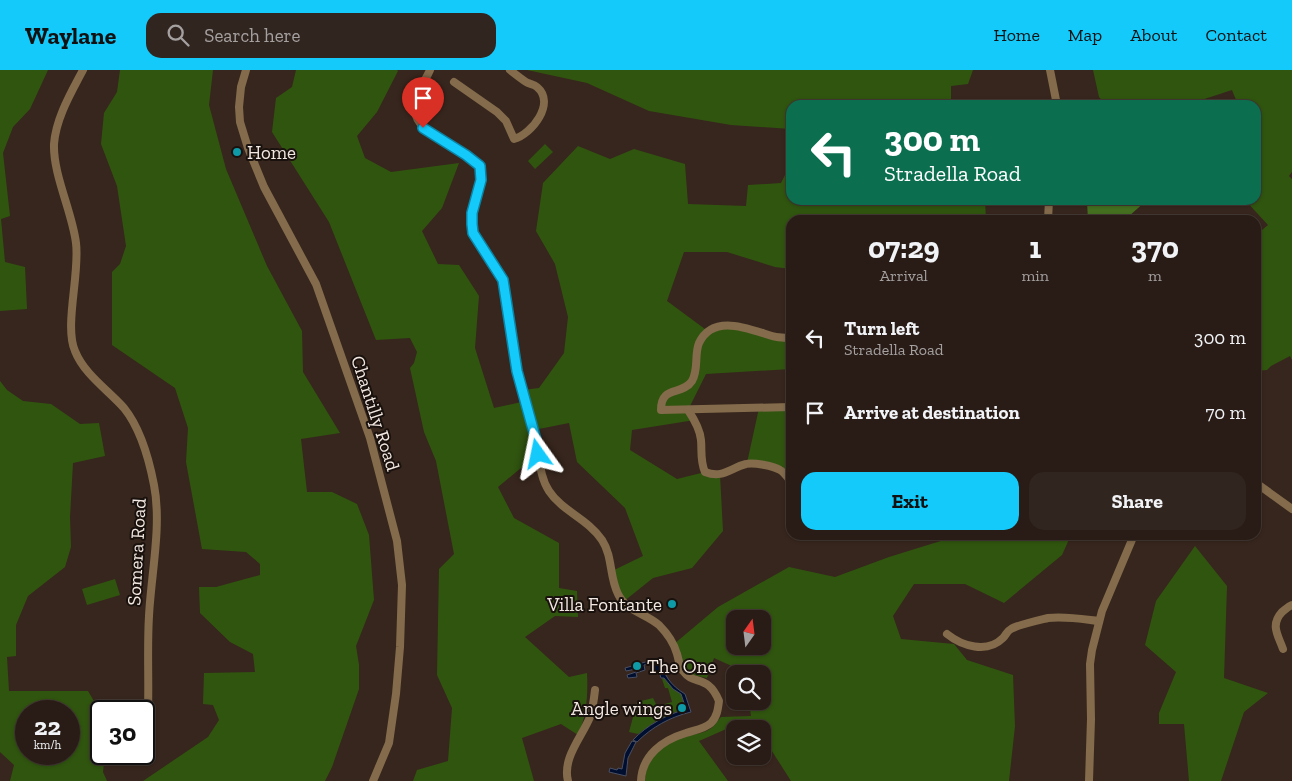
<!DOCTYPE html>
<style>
:root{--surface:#291c16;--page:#31251f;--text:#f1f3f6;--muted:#a5a1a1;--line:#453a35;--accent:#13cafb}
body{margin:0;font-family:"Zilla Slab",serif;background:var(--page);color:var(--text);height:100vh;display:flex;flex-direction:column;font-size:19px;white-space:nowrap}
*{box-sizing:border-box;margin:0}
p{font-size:16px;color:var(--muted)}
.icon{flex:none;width:28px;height:28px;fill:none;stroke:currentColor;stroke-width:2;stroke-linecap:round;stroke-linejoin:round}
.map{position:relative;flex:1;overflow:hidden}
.sheet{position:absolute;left:786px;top:145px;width:475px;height:325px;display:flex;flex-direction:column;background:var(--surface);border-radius:15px;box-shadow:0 1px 4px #0004,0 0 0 1px var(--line)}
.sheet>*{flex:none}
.guide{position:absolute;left:786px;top:30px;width:475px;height:105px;border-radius:15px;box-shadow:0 1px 4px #0004,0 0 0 1px var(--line);background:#0b6e4f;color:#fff;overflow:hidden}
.needle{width:32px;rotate:14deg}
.buttons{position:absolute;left:726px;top:540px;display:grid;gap:10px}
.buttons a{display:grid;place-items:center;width:45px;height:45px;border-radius:10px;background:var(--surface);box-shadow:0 1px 4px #0004,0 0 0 1px var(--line);font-size:25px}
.speed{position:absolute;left:15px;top:630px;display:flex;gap:10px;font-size:25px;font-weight:700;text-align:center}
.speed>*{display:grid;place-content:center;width:65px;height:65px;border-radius:50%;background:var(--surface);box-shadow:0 1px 4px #0004,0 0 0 1px var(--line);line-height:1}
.speed small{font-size:12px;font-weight:400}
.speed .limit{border:2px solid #111;border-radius:8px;background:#fff;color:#111}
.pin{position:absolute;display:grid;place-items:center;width:42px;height:42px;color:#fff;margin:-51px -21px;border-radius:50% 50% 50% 0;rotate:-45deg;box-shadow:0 0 5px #0007}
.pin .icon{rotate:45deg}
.me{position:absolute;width:55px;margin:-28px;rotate:348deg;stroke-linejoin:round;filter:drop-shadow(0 0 4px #0008)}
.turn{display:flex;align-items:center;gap:18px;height:105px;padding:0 15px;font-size:22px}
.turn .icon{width:65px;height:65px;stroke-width:2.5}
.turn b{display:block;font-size:35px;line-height:42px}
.eta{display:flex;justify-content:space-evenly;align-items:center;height:85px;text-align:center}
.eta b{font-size:30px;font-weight:800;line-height:35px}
.primary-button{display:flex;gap:10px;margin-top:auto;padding:10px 15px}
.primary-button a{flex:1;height:58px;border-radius:15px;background:var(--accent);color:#111;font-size:20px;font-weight:800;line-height:58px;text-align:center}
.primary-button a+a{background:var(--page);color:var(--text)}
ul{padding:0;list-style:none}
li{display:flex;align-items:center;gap:15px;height:75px;padding:0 15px}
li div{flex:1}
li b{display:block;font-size:19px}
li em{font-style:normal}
header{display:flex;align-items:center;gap:30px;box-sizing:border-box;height:70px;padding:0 25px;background:var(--accent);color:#111}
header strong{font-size:24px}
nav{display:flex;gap:28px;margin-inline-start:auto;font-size:18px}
.search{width:350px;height:45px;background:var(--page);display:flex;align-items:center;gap:12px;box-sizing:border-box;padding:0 18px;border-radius:15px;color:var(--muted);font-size:19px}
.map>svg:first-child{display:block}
.green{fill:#30550f;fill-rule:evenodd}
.forest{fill:#447020}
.water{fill:#000e2f;stroke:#494f64}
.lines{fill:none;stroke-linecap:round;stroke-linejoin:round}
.street{stroke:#836b4c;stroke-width:8}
.route-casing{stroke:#0c83a3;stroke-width:12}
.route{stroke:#13cafb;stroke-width:9}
.culture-dot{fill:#0f9aa8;stroke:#19110d;stroke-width:2}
.labels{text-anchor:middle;stroke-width:4;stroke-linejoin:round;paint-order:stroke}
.poi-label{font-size:19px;fill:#f3e8e1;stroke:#19110d;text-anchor:start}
.street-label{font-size:19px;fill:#f3e8e1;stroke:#19110d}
</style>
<header>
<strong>Waylane</strong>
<div class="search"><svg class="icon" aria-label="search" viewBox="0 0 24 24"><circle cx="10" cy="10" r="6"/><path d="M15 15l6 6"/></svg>Search here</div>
<nav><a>Home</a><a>Map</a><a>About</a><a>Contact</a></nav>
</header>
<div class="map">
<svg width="1292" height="711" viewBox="0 0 1292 711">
<rect width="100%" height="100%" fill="#37261d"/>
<g class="green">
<path d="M0 0H48L30 39 13 57 3 83 10 146 1 149 5 192 25 197 27 239 0 241Z"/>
<path d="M120 0H213L209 35 226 99 267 196 302 261 303 302 340 363 301 369 307 422H332L357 434 369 465 374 530 356 576 359 595V619L332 697 325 711H143L208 667 219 650 213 635 203 634 204 603 255 602 253 584 230 572 200 543 199 517H216L260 505V494L246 482 202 479 186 392 188 358 175 318 112 275V202L120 194 126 176 117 116 101 74 104 43 117 22Z"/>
<path d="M296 0H397L398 1 377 42 357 66 365 88 391 102 459 93 442 138 422 161 438 194 459 195 479 226 475 278 494 338 526 331 523 320 539 318 564 283 568 247 555 194 536 161 543 113 578 76 610 89 634 79 685 94 688 134 746 136 748 115 781 113 791 93V130H985L986 150H791V199L775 197 727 182H684L667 231 709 262 723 255 791 268V299L706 304 688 340 695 350 632 360 630 380 677 409 705 402 720 405 723 461 692 498 653 508 623 532 612 501 643 486 625 438 577 392 569 353 534 360 538 384 498 417 514 448 559 473V518L577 521 578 547 555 546 525 567 569 607 587 603C588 624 587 645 578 665L561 654 522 668 534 711H413L417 700 448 691 452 638 437 605 439 499 454 484 436 391 424 362 410 298 414 293 417 282 410 268 376 270 329 152 272 62 276 28 292 17Z"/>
<path d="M527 0H973L968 14 951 16V35H791V59L731 55 649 41 587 13Z"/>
<path d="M1093 0H1292V102L1289 106 1292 109V290L1290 286 1271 296 1267 300 1256 301V165L1268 155 1245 130H1256V35H1238L1232 20 1186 35H1106L1099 27Z"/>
<path d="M545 74 553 82 535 99 528 91Z"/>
<path d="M0 311 7 320 23 331 51 334 80 354 99 353 105 386 73 393 70 447 71 477 65 497 28 526 16 555V586L7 587 9 621H88L101 643V684H105L103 702 107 711H10L14 695 0 682ZM26 641H69V684H26Z"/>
<path d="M791 337V412L781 400 747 393 759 338Z"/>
<path d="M960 465H1071L1062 485 1004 533 965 514H914L893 546 901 569 954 574 967 590 1013 605 1015 656 1009 711H791L763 667 762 659H743L733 656 699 671 728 711H645C646 687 662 674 684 667 693 664 702 664 710 659 715 656 717 651 721 647L751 646 749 631H762V604H746L745 602 714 588 707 608 684 603 674 574 718 537 789 497 835 507 889 487ZM735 549H762V576H735Z"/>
<path d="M1195 476 1227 516 1224 608 1268 623 1244 642 1221 711H1189L1184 654H1159V643L1176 602 1145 575 1156 531Z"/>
<path d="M115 509 120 525 87 535 82 519Z"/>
<path d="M664 608 673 619 681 624 684 634 679 635 680 640 656 651 638 664 629 662 637 632 653 628 657 636 672 632 668 618H665L662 609Z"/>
</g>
<path class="forest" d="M1090 130H1147L1128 147 1129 150H1088L1087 131Z"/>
<g class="water">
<path d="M659 588C664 605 670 615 685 624L691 642C670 647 652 657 637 672L633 670C647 655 666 645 686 639L681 624 673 619 664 608H661L659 602 654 603 651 593 644 595 645 600 636 603 637 607 628 608 627 605 636 602V599L626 601 625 598Z"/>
<path d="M632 671 636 672 628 688 626 706 609 702 610 698 617 700 618 698 622 699 625 683Z"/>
</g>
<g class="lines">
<g class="street">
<path d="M83 0C71 23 56 48 54 74 53 105 72 141 76 173 80 204 64 256 75 281 84 304 108 320 124 338 141 359 149 389 154 415 162 455 151 505 149 546 147 578 149 609 148 641"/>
<path d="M246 0 241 17 239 37 240 52 248 78 264 117 316 214 370 368 397 471 402 515 400 577 396 624 389 673 373 711"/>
<path d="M430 0C425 11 416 24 415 36 411 64 462 78 480 96 484 116 470 135 472 155 474 179 499 195 505 218 511 245 511 274 517 301 522 324 531 347 536 370 540 387 539 406 549 421 562 441 588 449 602 470 613 487 609 506 618 524 626 541 645 543 659 555 667 563 674 573 677 584 679 590 679 596 683 601 694 616 708 604 719 631 718 639 717 647 711 653 704 659 695 660 686 663 663 670 642 685 641 711"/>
<path d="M1050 0 1057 35"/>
<path d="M454 12 497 42 506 51 514 69C532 64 556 33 537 17 534 14 529 14 526 12 520 8 515 4 510 0"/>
<path d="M1048 150 1049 130"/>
<path d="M791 269C785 267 778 268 772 266 749 259 713 243 699 273 694 285 699 299 692 311 682 326 661 315 661 340L791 337"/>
<path d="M688 340C694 349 700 359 701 370 702 381 700 391 705 402 723 409 730 398 746 394 753 392 774 396 780 400 784 402 788 408 791 412"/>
<path d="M1256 413 1292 439"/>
<path d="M947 564C962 576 987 584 1003 568 1006 565 1007 561 1011 559 1017 555 1040 550 1048 548 1065 546 1082 549 1099 551"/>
<path d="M1283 579C1278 565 1270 555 1282 542 1286 539 1287 537 1292 535"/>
<path d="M568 711C562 688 582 667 590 647 593 638 594 629 595 620"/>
<path d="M1089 711 1091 649 1090 594 1092 580 1102 541 1134 465"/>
</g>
</g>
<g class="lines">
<g class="route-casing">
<path id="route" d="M423 58 466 85 480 96 481 110 472 143V154L473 163 503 210 517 301 536 370 538 384"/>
</g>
<use href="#route" class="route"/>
</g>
<g class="culture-dot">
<circle cx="237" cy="82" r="5"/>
<circle cx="672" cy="534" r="5"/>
<circle cx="637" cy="596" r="5"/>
<circle cx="682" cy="638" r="5"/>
</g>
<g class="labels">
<g class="poi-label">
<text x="247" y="89">Home</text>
<text x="662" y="541" text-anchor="end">Villa Fontante</text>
<text x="647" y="603">The One</text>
<text x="672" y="645" text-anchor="end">Angle wings</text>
</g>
<g class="street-label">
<text transform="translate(376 343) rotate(72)" y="7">Chantilly Road</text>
<text transform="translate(136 482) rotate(-87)" y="7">Somera Road</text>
</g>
</g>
</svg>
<div class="buttons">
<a><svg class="needle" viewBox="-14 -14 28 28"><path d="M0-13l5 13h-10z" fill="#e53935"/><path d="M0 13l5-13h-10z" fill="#a5a1a1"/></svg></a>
<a><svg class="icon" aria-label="search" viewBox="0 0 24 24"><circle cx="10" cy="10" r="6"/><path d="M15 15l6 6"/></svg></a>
<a><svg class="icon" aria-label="layers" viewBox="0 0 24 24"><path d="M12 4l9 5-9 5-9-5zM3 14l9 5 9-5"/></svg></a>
</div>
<div class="speed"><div>22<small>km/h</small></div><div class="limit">30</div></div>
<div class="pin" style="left:423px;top:58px;background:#d93025"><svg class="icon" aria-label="arrive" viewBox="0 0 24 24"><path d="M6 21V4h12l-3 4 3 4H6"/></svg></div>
<svg class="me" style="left:538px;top:384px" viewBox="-20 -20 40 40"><path d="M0-17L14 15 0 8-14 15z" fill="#13cafb" stroke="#fff" stroke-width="4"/></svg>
<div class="guide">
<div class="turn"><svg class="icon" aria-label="left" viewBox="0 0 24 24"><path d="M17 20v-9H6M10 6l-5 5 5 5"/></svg><div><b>300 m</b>Stradella Road</div></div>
</div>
<section class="sheet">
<div class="eta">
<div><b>07:29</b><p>Arrival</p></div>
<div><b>1</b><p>min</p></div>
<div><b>370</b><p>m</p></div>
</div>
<ul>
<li><svg class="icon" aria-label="left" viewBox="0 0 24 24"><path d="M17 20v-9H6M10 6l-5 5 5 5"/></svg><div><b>Turn left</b><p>Stradella Road</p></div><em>300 m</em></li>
<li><svg class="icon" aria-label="arrive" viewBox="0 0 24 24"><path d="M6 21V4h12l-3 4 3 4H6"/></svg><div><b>Arrive at destination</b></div><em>70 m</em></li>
</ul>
<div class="primary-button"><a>Exit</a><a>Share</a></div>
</section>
</div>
